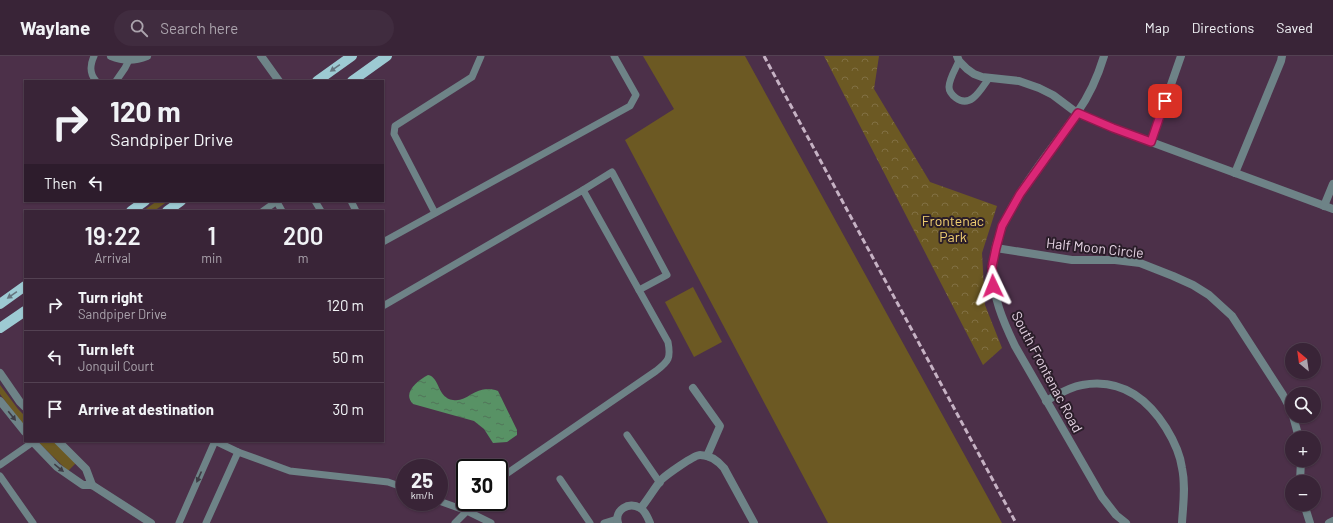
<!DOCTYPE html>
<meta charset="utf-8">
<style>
:root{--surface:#392437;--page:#402c3f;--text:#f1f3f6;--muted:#aba4ad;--line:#534152}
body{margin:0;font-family:Barlow,sans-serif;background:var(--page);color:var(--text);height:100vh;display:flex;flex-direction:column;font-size:15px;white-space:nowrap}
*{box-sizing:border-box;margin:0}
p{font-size:13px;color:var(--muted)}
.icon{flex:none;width:22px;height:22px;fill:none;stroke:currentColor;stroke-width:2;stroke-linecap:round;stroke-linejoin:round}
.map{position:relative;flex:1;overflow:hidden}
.side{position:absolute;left:24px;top:154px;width:360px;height:232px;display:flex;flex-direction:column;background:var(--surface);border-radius:0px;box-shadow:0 1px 3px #0004,0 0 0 1px var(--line)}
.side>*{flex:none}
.hud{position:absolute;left:24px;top:24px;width:360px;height:122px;border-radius:0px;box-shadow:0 1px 3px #0004,0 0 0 1px var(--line);background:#392437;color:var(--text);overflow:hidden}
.needle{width:26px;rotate:331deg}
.fabs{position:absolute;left:1285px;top:287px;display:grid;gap:8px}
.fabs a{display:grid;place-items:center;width:36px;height:36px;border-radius:50%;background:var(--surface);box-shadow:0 1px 3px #0004,0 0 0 1px var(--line);font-size:20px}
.speed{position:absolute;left:396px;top:403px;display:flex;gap:8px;font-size:20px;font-weight:700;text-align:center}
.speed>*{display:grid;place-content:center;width:52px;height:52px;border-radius:50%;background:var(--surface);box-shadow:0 1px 3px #0004,0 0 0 1px var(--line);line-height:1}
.speed small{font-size:10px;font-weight:400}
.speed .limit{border:2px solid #111;border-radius:6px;background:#fff;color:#111}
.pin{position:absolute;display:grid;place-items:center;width:34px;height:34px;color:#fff;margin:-17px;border-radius:8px;box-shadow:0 2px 6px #0006}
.me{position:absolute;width:44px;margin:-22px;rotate:358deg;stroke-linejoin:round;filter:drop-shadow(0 0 3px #0008)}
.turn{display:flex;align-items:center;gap:14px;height:84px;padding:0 20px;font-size:18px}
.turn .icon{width:52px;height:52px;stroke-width:2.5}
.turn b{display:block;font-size:28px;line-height:34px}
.then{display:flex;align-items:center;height:38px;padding:0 20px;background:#0003;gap:8px;font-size:15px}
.eta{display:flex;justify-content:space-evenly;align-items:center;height:68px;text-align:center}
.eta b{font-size:24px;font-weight:600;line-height:28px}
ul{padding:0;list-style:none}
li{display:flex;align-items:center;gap:12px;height:52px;padding:0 20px;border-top:1px solid var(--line)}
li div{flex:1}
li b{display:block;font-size:15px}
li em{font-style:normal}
header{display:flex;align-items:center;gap:24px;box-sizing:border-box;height:56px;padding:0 20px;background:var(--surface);border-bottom:1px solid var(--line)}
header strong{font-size:19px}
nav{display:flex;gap:22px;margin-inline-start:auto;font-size:14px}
.search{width:280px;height:36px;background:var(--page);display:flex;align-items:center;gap:10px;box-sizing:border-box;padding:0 14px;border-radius:22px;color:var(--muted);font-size:15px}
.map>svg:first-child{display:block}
.grass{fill:#6c5923}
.park{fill:url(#park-crowns)}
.water{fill:url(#water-ripples)}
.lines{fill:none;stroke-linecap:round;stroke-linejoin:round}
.lane{stroke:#6e8387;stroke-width:7}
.street{stroke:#6e8387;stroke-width:8}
.primary{stroke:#9dcad3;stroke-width:10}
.rail{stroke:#c6b2c4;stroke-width:3;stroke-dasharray:6 3;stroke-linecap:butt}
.oneway{fill:#64747e}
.oneway2{fill:#3e3c45}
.route-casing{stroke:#8e194d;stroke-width:10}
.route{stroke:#db2777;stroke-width:7}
.labels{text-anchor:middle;stroke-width:4;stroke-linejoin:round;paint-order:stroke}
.park-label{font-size:14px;fill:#f2d071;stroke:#2a1d29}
.street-label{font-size:14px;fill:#e5d3e3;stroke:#2a1d29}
</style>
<header>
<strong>Waylane</strong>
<div class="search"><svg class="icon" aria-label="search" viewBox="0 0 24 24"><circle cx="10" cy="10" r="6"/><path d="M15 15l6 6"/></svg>Search here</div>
<nav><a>Map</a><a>Directions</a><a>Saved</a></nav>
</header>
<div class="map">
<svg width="1333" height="467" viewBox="0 0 1333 467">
<defs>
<pattern id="park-crowns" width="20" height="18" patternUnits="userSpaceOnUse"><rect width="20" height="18" fill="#6c5923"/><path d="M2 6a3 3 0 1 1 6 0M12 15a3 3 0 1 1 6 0" fill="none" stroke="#817043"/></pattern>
<pattern id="water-ripples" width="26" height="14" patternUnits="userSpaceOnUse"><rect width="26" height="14" fill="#589265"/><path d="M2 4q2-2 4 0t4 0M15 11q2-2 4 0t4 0" fill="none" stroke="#517559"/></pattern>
</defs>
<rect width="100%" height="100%" fill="#4c3049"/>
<g class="grass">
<path d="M643 0H745L1002 467H828L625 84 674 53Z"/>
<path d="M157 145H168L154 155H143Z"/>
<path d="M693 231 722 286 694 301 665 246Z"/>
<path d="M0 329 18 353 25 360V372L0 338Z"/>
<path d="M37 385H53L76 407 68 415Z"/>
</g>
<path class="park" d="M824 0H879L874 33 930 126 997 150 982 197 985 249 1002 292 983 309Z"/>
<path class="water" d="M428 319C440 321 437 342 453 344 468 347 476 327 498 335L517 374V379L507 386 493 387 484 373 474 365 413 348C402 337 417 325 428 319Z"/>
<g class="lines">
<g class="lane">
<path d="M94 0C90 9 89 17 96 25"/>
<path d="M959 5C956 12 949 23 949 31 949 36 952 39 956 42 971 53 981 33 989 22"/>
<path d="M116 25 125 12 129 4"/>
<path d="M583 134 612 116 667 219 639 234"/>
<path d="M315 145 321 155"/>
<path d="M351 145 356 155"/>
<path d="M277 146 282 155"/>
<path d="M263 155 277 145"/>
<path d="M435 157 394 78 395 70 472 21 481 0"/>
<path d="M383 186 630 50 636 39 614 0"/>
<path d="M383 250 583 134 668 286C671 302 669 305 656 315L499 423"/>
<path d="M627 379 660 427"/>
<path d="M215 385 238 396 290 415 388 426 405 432"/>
<path d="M0 409 33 386"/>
<path d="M0 420 33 467"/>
<path d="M560 423 590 467"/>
<path d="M439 445 467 455 491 467"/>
<path d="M179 467 215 385"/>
<path d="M206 467 238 396"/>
<path d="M455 467 467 455 471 446"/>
<path d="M604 467 617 463"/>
</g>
<g class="street">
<path d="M111 0C123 5 135 5 147 0"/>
<path d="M261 0 279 25"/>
<path d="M957 0 959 5 967 13 974 18 982 21 1019 25 1039 32 1053 39 1077 57 1113 72 1333 153"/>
<path d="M1104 0C1098 20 1089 40 1077 57 1048 100 993 159 993 212 992 240 1003 265 1015 290L1102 441 1116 459 1126 467"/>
<path d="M1151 86 1181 0"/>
<path d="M1235 117 1281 5 1282 0"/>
<path d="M1324 150 1333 128"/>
<path d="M996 192 1072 204H1115L1140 207 1173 220 1193 229 1209 239 1232 260 1283 339 1292 356"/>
<path d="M0 317 20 346 25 351"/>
<path d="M693 332 720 370 707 400"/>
<path d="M0 345 25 376"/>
<path d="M1046 345C1057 339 1069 331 1082 329 1120 322 1147 342 1166 372 1174 385 1180 397 1182 412 1186 430 1183 449 1182 467"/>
<path d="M1293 360 1299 382"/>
<path d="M32 385 57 411 83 429H92L151 467"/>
<path d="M58 385 86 413 92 429"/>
<path d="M1300 426 1301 404"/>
<path d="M1304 448 1310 467"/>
<path d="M641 452C648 443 654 433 661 424 666 419 694 399 700 399 710 399 718 405 724 412L754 467"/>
<path d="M618 467C614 454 629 445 640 452 644 454 648 462 650 467"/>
<path d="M1329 467 1333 465"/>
</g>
<g class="primary">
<path d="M317 25 352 0"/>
<path d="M352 25 387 0"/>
<path d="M131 155 145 145"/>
<path d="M167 155 181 145"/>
<path d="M0 248 25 230"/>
<path d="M0 272 25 255"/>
</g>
<path class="rail" d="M764 0 1016 467"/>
</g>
<defs><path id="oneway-solid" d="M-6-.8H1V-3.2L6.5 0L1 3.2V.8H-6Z"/></defs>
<g class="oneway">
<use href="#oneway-solid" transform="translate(335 12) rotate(145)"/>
<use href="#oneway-solid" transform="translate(12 239) rotate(145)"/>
</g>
<g class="oneway2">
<use href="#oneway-solid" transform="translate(12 360) rotate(51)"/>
<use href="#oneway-solid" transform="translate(59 412) rotate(39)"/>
<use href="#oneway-solid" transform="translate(199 421) rotate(114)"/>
</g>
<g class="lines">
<g class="route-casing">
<path id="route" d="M993 230 992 211 996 192 1002 170 1020 138 1078 57 1113 72 1151 86 1165 45"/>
</g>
<use href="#route" class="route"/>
</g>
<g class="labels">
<g class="park-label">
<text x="953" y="170">Frontenac<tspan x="953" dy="16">Park</tspan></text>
</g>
<g class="street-label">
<text transform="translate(1095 192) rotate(6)" y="5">Half Moon Circle</text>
<text transform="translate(1047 316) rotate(62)" y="5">South Frontenac Road</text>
</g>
</g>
</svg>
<div class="fabs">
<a><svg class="needle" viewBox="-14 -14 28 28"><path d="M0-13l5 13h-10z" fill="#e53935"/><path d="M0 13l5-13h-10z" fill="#aba4ad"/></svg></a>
<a><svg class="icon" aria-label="search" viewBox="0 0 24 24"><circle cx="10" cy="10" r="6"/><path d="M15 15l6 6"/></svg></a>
<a>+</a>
<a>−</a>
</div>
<div class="speed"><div>25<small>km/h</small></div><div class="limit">30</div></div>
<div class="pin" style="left:1165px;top:45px;background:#d93025"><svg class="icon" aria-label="arrive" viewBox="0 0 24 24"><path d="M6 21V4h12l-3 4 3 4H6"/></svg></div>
<svg class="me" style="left:993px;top:230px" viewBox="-20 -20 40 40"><path d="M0-17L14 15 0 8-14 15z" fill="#db2777" stroke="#fff" stroke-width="4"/></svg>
<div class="hud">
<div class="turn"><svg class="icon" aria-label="right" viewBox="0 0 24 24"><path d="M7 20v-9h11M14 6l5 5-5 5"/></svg><div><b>120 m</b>Sandpiper Drive</div></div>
<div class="then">Then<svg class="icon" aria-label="left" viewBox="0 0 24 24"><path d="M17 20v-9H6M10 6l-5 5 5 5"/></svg></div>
</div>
<section class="side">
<div class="eta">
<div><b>19:22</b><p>Arrival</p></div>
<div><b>1</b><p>min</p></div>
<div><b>200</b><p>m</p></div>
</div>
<ul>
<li><svg class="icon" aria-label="right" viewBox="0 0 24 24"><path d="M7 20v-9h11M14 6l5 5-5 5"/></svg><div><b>Turn right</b><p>Sandpiper Drive</p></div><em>120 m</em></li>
<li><svg class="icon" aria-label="left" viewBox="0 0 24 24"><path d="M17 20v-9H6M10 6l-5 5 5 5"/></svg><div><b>Turn left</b><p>Jonquil Court</p></div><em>50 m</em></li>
<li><svg class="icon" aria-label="arrive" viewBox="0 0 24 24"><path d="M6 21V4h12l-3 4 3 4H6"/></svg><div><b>Arrive at destination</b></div><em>30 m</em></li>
</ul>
</section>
</div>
